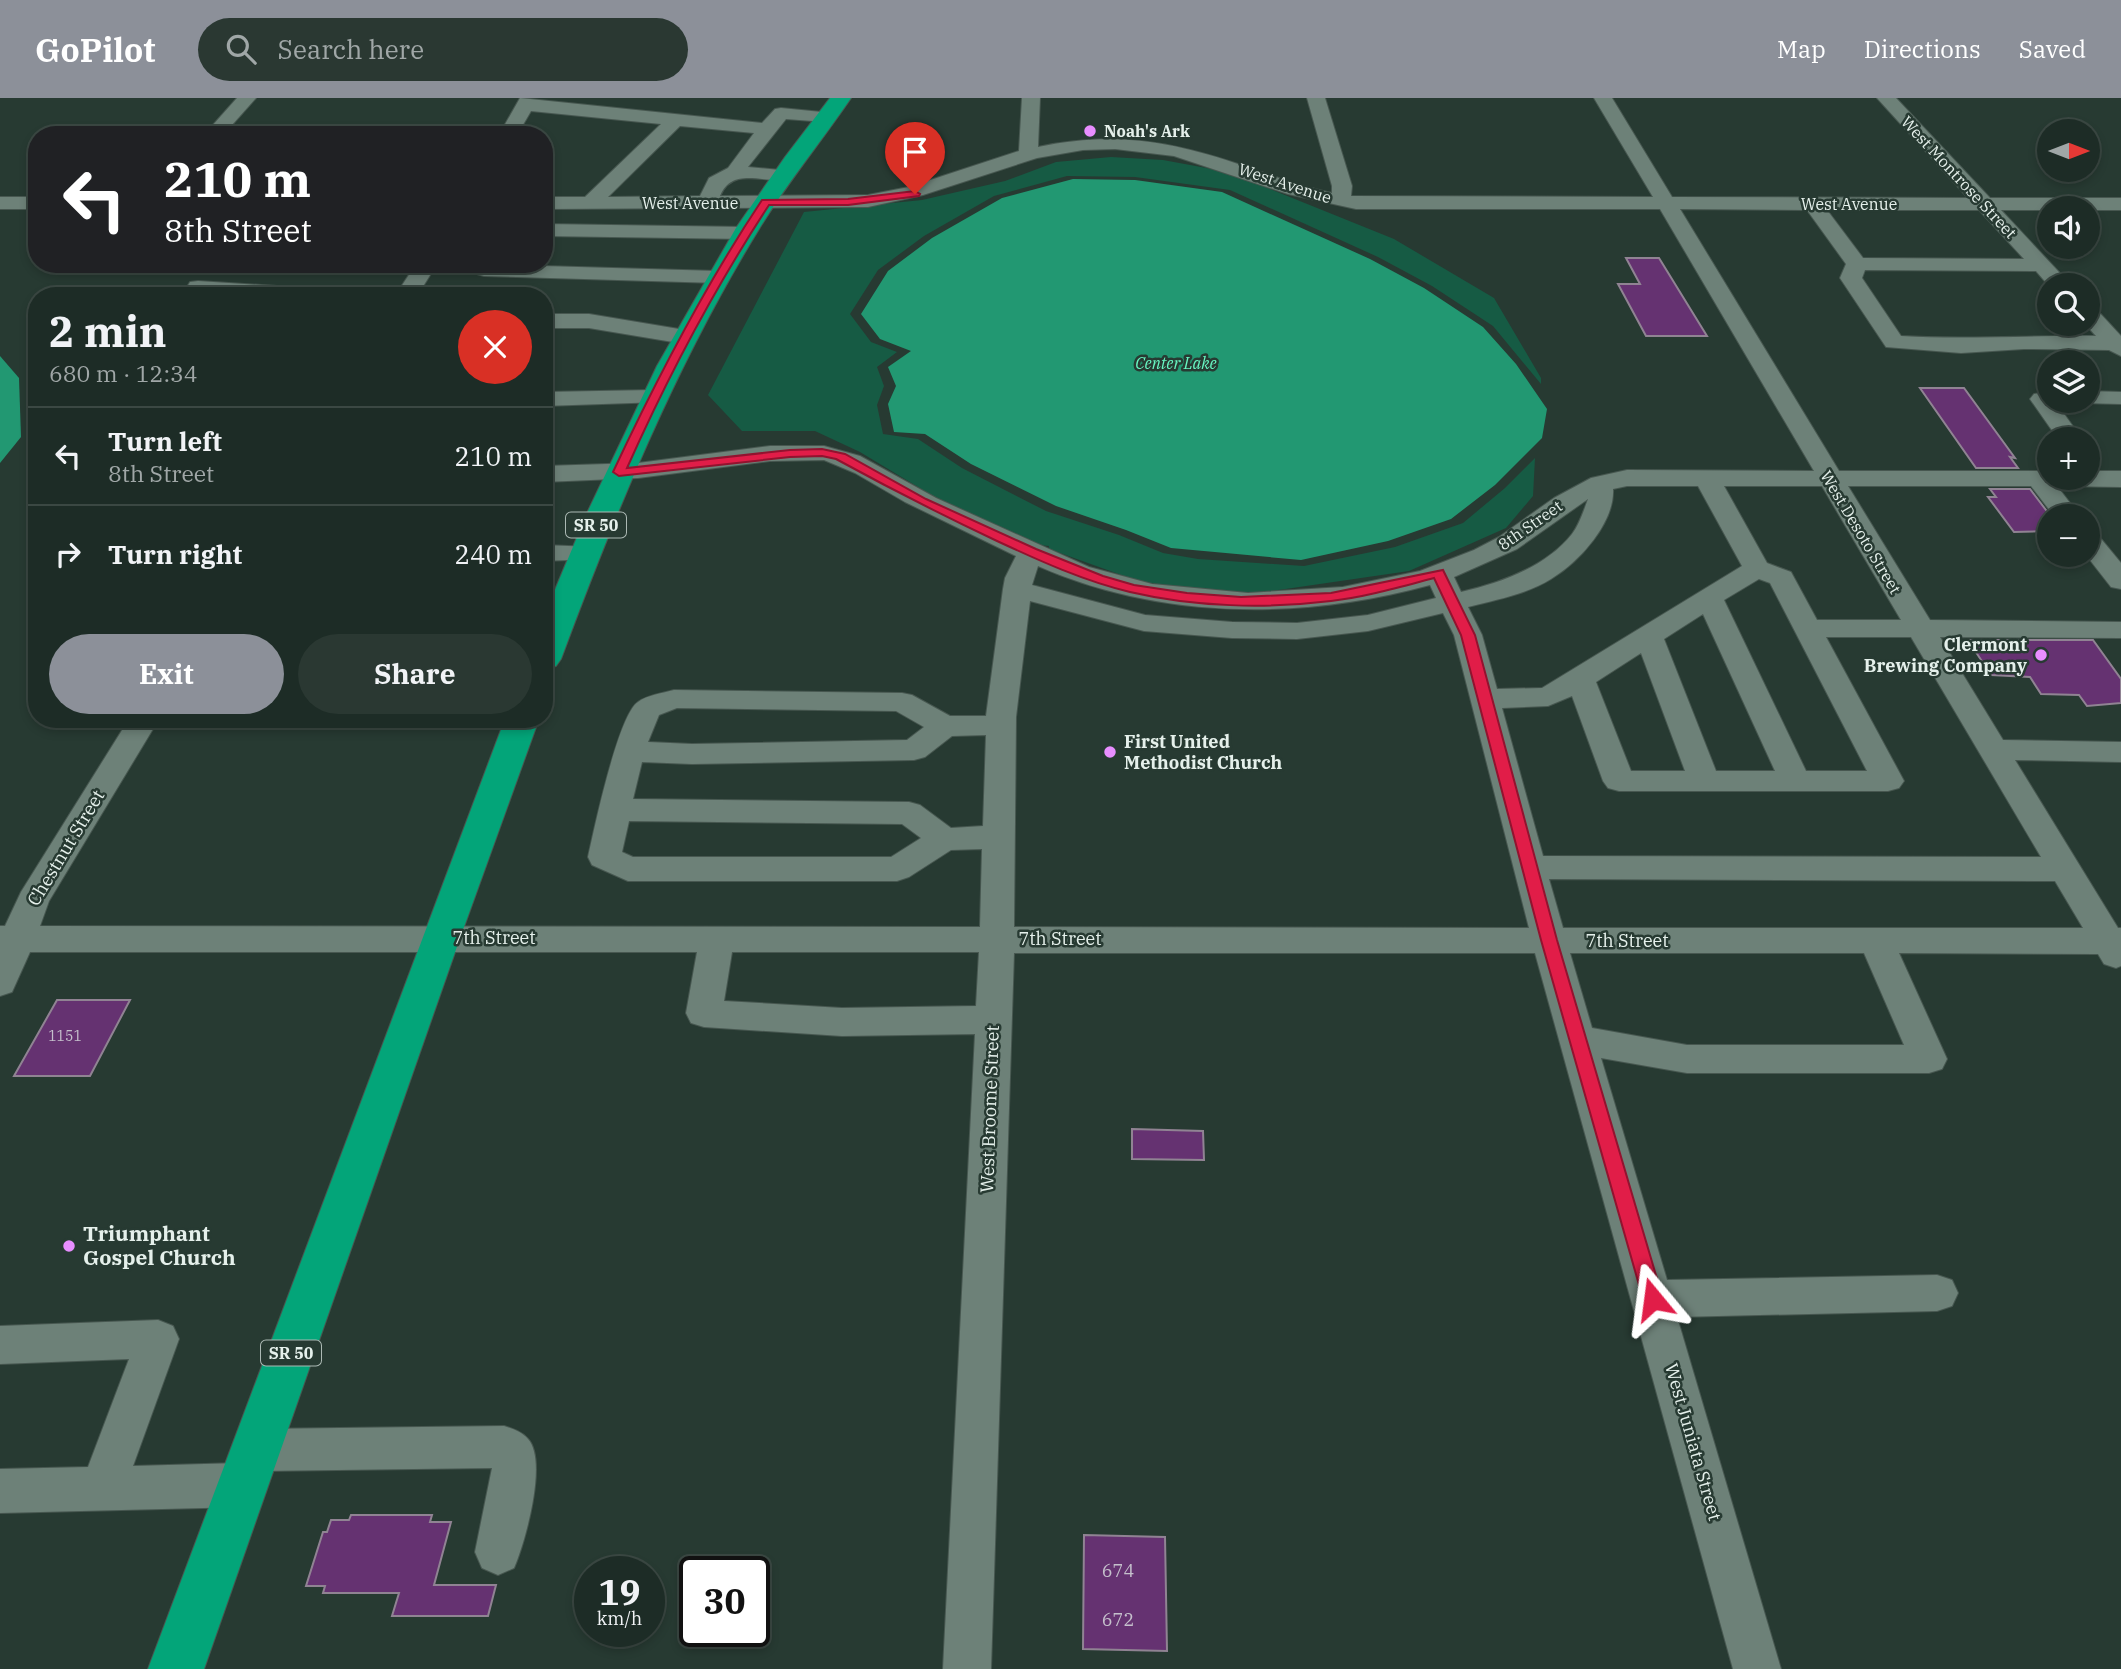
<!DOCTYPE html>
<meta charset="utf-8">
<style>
:root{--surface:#1d2c26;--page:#2a3832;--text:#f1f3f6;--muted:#a0a7a7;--line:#3b4843;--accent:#8c9099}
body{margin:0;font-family:"IBM Plex Serif",serif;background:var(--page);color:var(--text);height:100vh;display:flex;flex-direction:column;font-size:26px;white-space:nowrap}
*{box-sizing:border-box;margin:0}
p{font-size:23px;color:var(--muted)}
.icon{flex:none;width:38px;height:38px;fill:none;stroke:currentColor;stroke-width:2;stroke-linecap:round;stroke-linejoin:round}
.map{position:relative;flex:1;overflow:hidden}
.drawer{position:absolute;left:28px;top:189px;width:525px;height:441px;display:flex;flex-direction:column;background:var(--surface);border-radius:28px;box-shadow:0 4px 10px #0003,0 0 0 2px var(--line)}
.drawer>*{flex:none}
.banner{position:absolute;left:28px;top:28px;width:525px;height:147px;border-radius:28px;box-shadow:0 4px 10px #0003,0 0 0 2px var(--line);background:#202124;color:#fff;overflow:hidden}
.needle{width:46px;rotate:90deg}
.buttons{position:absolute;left:2037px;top:21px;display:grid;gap:14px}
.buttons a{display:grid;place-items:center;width:63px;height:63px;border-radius:50%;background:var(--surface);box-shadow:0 4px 10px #0003,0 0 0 2px var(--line);font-size:35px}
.speed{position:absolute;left:574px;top:1458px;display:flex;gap:14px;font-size:35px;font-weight:700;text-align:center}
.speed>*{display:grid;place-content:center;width:91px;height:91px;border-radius:50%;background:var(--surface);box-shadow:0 4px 10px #0003,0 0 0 2px var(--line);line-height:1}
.speed small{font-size:18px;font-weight:400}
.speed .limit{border:4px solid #111;border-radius:10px;background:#fff;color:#111}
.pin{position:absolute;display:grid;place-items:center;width:60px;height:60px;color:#fff;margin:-72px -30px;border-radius:50% 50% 50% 0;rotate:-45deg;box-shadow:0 0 7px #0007}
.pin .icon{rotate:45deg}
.me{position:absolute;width:77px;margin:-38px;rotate:344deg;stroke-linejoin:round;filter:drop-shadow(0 0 5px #0008)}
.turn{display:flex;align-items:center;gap:24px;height:147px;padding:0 21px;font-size:32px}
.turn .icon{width:91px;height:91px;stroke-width:2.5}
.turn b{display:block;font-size:49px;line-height:60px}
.round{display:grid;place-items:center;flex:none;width:74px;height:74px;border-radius:37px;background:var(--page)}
.headline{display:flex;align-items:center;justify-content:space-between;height:119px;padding:0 21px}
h1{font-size:42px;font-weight:700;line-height:52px}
.cta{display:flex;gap:14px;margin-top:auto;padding:14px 21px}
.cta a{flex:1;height:80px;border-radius:42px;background:var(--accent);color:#fff;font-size:28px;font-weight:700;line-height:80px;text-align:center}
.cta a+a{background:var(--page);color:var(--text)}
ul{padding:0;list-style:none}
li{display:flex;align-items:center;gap:21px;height:98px;padding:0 21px;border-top:2px solid var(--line)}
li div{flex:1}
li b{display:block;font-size:26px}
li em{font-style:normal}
header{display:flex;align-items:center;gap:42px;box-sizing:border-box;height:98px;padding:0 35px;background:var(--accent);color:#fff}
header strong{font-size:33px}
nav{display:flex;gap:38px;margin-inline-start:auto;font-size:24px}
.search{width:490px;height:63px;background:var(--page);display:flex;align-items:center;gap:18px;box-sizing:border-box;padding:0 24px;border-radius:38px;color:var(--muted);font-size:26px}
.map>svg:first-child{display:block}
.green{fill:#165b44}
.water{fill:#229872}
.building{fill:#653271;stroke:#908393;stroke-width:2}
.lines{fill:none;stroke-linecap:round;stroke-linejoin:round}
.minor-casing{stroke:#475750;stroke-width:2}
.highway-casing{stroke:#475750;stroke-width:2}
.minor{fill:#6d8178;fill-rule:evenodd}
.highway{fill:#03a579;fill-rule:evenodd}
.route{fill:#e11d48;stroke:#92132f;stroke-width:2}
.poi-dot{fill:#e88eff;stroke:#273a32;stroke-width:2.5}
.labels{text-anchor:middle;stroke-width:5;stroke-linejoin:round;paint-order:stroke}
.number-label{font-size:14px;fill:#c5c0cc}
.far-poi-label{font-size:16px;font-weight:bold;fill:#e5f0eb;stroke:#273a32;text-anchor:start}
.far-street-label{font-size:16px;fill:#e5f0eb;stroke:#273a32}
.far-water-label{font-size:16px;font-style:italic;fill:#68f8c3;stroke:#273a32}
.shield{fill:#273a32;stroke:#acb9b4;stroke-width:2}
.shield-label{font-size:16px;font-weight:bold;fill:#e5f0eb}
.poi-label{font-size:18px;font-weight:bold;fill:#e5f0eb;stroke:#273a32;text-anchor:end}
.street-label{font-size:18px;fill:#e5f0eb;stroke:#273a32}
.near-number-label{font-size:18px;fill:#c5c0cc}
.near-poi-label{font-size:21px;font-weight:bold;fill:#e5f0eb;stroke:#273a32;text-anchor:start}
</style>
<header>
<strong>GoPilot</strong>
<div class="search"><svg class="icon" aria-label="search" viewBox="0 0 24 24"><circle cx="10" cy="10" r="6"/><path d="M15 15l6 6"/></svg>Search here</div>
<nav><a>Map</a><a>Directions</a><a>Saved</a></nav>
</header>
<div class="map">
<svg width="2121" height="1571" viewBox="0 0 2121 1571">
<rect width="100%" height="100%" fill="#273a32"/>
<path class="green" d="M1111 59 1163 62 1228 74 1394 141 1494 200 1541 280V286L1493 228 1432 188 1378 159 1230 92 1135 79 1067 78 994 98 924 138 878 172 850 216 871 244 897 254 877 269 884 288 877 307 883 336 918 341 962 370 1046 413 1119 437 1163 455 1198 461 1304 468 1395 449 1463 425 1505 390 1535 360 1533 398 1506 430 1409 473 1258 495 1232 494 1189 491 1138 483 1049 451V448L1039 447 933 398 860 354 815 333H742L708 297 804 114 922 102 1005 83 1056 64Z"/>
<g class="water">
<path d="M1073 81 1135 82 1222 94 1370 161 1424 190 1483 229 1516 266 1547 311 1542 340 1495 387 1451 421 1388 443 1301 462 1171 450 1126 432 1056 408 971 366 925 336 894 334 888 306 896 288 888 269 911 253 880 241 861 216 888 173 932 140 1002 100Z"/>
<path d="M0 258 19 280 21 339 0 365Z"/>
</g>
<g class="building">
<path d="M1626 160H1659L1707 238H1646L1618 186H1640Z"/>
<path d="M1920 290H1964L2015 360 2010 359 2018 370H1976Z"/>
<path d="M1990 391H2030L2049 416V433L2014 434 1988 399H1996Z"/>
<path d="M1968 542H2093L2121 581V605L2087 608 2079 597 2041 596 2030 579 1991 577Z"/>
<path d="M57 902H130L90 978H14Z"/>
<path d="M1132 1031 1203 1033 1204 1062 1132 1061Z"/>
<path d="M351 1417H432L430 1424H451L434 1487H496L488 1518H392L399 1495H323L325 1488H306L323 1434H327L331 1422H349Z"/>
<path d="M1084 1437 1165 1439 1167 1553 1083 1551Z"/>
</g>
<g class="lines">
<g class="minor-casing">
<g id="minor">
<path d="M237 0H256L223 37H204Z"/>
<path d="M520 0 762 25 775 11 781 10 832 15 835 19 832 23 826 24 786 21 748 69 791 73 794 77 791 81C765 87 733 67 720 98L868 97 909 89 1019 53 1022 0H1040L1038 49C1113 33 1172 43 1244 68 1273 78 1302 89 1332 95V88L1307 0H1325L1352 88 1351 98 1653 99 1594 0H1612L1672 99 1968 100 1877 0H1896L1990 100H2121V112H2001L2071 187 2049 188 2036 173 1865 172 1862 180 1901 238C1966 242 2031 237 2096 238L2085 226H2088V209L2096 211 2121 238V258L2109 252 2024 251 1961 255 1886 249 1840 180 1846 166 1807 112 1680 111 1839 373H2049V380H2088V373H2121V389L2057 388 2080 418H2054L2031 388H1848L1930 522 2121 524V540L1940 539 2003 642 2121 644V664L2015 662 2118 830H2121V868L2116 870 2104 866 2098 856 1899 855 1947 961 1942 971 1929 975H1687L1601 960 1667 1182 1937 1177 1952 1182 1958 1195 1952 1208 1937 1213 1677 1219 1781 1571H1733L1535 855H1014L991 1571H943L975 936 842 938 704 929 691 925 686 915 697 854H30L12 894 0 898V828H5L21 794 129 621H159L49 803 40 828 980 829 982 751 951 752 909 779 897 783H628L592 767 588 759C594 732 618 617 638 604 647 597 663 595 674 592L902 595 912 597 950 618H986L1003 491 1005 480 1016 458 905 404 855 375 824 362 770 363 638 380 544 384V368L638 365 770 348H824L860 358 936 400 1089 469 1152 486 1248 495 1343 489 1420 473 1474 452 1499 439 1554 400 1591 380 1627 372 1814 373 1660 111H1356L1288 96 1174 58 1115 51 1083 52 1037 60 923 97 868 109 544 111V99H585L661 26 531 13 517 37H499ZM680 28 754 35 728 70 709 80 700 98 608 99ZM1827 112H1979L2024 161 1863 160ZM1627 388H1698L1742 468 1542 590 1497 591 1482 537 1468 509C1495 502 1527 496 1551 481 1578 465 1615 425 1613 391ZM1724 388H1822L1901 522H1817L1791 474 1767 465ZM1588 401C1584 412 1579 427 1572 436 1546 469 1500 485 1461 494L1454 479 1517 451ZM1038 468C1161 522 1302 522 1430 487L1436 500 1368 517 1297 525 1232 524 1145 517 1032 487ZM1759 481 1770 485 1867 673H1806L1724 502ZM1030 503 1144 533 1232 540 1297 541 1368 533 1443 515 1454 537 1529 830 1014 829 1016 619ZM1703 516 1775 673H1716L1664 541ZM1826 539H1911L2041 759 1543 758 1502 610 1548 608 1572 598 1603 683 1608 690 1619 693H1888L1899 690 1904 683ZM1641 555 1685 673H1631L1596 584ZM677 610 896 613 924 629 907 642 692 646 648 644 659 617ZM986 637 983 728 951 730 920 707 909 704 633 701 642 664 692 666 914 662 925 659 952 638ZM629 723 902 726 921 740 891 759H633L622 754ZM1549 781 2055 783 2083 830H1563ZM732 854H979L976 908 842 910 724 903ZM1570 855H1864L1904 947H1687L1592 930Z"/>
<rect x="0" y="99" width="37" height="12"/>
<path d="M544 126 746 129 753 131 756 135 753 139 746 141 544 138Z"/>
<path d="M416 166H437L417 198H395Z"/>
<path d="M476 166 718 173 725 175 729 179 725 183 718 185 484 178 477 176 473 172Z"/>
<path d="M198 183 339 192 347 193 350 198H234L190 194 187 189 190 184Z"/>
<path d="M544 216H589L685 232 693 234 696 239 693 244 685 246 589 230H544Z"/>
<path d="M653 292 661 294 665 299 661 304 544 308V294Z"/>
<path d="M2088 293 2121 294V306L2080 305 2078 303H2088Z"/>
<path d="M2049 294V303H2060L2057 306 2082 341H2058L2030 301 2034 296Z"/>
<path d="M2088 434 2097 436 2121 465V491L2111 489 2086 457Z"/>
<path d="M544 447 593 449 597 455 593 461 544 463Z"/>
<path d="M544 493 577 495 581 501 577 507 544 509Z"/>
<path d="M158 1222 173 1228 179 1241 133 1368 240 1365 234 1352 240 1337 256 1331 504 1328C513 1331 522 1334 528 1341 548 1363 525 1445 514 1470L498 1477 482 1470 475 1454 492 1370 261 1373 267 1387 260 1402 244 1409 0 1415V1371L88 1369 129 1261 0 1266V1228Z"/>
</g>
</g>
<g class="highway-casing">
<g id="highway">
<path d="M830 0H851C821 44 787 85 759 131 676 266 616 413 561 561L556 568 544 571V518L588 413 657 268 736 130 785 59Z"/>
<path d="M505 621H539L460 840 204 1571H148Z"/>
</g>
</g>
<use href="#minor" class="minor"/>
<use href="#highway" class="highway"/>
</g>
<path class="route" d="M915 93 920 96 919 98 848 107H769C714 191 668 278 627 370L790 352 822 351 845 356 926 401 1036 451 1103 478 1134 487 1187 495 1241 499 1331 495 1443 472 1475 537 1557 842 1663 1201 1660 1207 1653 1210 1646 1207 1643 1201 1541 842 1461 537 1434 480C1400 489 1366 499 1331 503 1266 511 1194 509 1130 494 1084 483 1040 463 997 443 942 417 889 390 836 361L822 358 790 359 619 378 613 374C657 280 704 189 762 102L848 101Z"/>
<g class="poi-dot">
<circle cx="1090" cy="33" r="7"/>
<circle cx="2041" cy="557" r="7"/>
<circle cx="1110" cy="654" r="7"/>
<circle cx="69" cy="1148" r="7"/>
</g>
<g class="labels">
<g class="number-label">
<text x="65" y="943">1151</text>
</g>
<g class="far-poi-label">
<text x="1104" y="39">Noah's Ark</text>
</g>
<g class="far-street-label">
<text transform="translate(1959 79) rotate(47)" y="6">West Montrose Street</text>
<text transform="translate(1285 85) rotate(18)" y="6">West Avenue</text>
<text x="690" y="111">West Avenue</text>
<text x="1849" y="112">West Avenue</text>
<text transform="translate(1530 427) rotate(-35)" y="6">8th Street</text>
<text transform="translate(1861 434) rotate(59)" y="6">West Desoto Street</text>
</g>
<g class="far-water-label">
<text x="1176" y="271">Center Lake</text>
</g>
<g class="shield">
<rect x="566" y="414.5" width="60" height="25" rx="5"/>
<rect x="261" y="1242.5" width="60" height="25" rx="5"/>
</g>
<g class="shield-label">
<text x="596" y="433">SR 50</text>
<text x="291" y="1261">SR 50</text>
</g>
<g class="poi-label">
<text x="2027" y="553">Clermont<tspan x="2027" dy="21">Brewing Company</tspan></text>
<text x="1124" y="650" text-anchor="start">First United<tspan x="1124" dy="21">Methodist Church</tspan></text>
</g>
<g class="street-label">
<text transform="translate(66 750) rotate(-59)" y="6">Chestnut Street</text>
<text x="494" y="846">7th Street</text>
<text x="1060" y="847">7th Street</text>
<text x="1627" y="849">7th Street</text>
<text transform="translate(990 1011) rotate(-88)" y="6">West Broome Street</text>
<text transform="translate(1693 1344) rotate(74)" y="6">West Juniata Street</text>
</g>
<g class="near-number-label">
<text x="1118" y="1479">674</text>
<text x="1118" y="1528">672</text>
</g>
<g class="near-poi-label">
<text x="83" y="1143">Triumphant<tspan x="83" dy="24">Gospel Church</tspan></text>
</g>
</g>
</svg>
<div class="buttons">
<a><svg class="needle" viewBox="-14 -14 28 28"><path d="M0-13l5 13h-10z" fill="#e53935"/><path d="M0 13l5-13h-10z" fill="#a0a7a7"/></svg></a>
<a><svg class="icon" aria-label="sound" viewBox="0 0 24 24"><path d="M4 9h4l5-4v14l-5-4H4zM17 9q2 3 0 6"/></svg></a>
<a><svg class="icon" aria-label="search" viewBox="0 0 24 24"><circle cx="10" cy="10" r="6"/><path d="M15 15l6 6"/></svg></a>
<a><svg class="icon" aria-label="layers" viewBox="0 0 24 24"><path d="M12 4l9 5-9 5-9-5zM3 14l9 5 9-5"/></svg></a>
<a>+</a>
<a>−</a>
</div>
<div class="speed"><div>19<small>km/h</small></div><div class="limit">30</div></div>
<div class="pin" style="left:915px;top:96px;background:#d93025"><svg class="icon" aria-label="arrive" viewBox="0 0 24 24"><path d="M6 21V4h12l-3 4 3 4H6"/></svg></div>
<svg class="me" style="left:1653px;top:1201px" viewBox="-20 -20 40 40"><path d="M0-17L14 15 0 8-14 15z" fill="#e11d48" stroke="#fff" stroke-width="4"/></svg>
<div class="banner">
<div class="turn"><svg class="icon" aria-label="left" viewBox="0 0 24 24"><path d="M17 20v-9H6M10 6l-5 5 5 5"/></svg><div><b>210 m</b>8th Street</div></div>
</div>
<section class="drawer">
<div class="headline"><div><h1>2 min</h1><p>680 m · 12:34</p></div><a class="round" style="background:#d93025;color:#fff"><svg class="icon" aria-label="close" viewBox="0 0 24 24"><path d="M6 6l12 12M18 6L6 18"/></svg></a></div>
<ul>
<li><svg class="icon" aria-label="left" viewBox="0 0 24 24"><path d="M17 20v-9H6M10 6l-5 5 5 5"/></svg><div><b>Turn left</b><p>8th Street</p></div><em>210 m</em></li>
<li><svg class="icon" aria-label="right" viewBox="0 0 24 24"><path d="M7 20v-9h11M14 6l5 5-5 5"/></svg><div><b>Turn right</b></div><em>240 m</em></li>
</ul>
<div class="cta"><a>Exit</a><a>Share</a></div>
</section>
</div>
